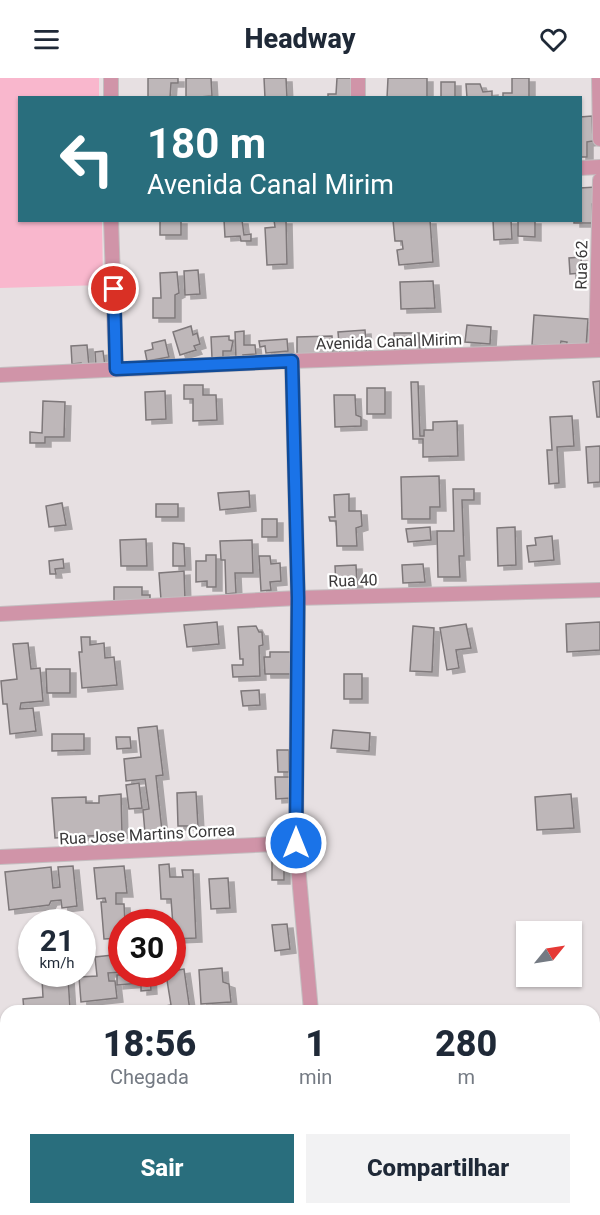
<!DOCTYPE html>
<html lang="pt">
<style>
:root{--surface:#fff;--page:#f2f2f3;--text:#1f2937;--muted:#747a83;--accent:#296e7d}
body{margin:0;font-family:Roboto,sans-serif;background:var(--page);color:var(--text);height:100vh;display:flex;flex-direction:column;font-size:22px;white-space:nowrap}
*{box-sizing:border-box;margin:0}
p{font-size:20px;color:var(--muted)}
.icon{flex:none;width:33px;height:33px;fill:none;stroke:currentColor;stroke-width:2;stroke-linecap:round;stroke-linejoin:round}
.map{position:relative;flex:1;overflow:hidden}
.drawer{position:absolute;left:0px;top:927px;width:600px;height:210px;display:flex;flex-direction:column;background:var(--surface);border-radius:18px 18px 0 0;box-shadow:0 2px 4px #0004}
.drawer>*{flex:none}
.guide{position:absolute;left:18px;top:18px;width:564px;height:126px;border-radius:0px;box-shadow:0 2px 4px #0004;background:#296e7d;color:#fff;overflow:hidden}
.needle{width:39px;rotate:60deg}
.fabs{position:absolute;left:516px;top:843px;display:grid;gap:12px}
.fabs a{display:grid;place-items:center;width:66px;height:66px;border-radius:0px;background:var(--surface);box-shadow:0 2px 4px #0004;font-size:30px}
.speed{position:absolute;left:18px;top:831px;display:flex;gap:12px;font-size:30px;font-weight:700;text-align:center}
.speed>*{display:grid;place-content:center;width:78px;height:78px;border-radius:50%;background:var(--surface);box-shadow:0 2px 4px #0004;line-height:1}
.speed small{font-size:15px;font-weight:400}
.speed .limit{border:9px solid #d22;background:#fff;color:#111}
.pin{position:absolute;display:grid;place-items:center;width:51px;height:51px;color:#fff;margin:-26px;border:3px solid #fff;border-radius:50%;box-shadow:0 2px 6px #0007}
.me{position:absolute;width:66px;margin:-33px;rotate:0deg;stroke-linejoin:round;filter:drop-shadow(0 0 4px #0008)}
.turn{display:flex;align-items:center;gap:21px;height:126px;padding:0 30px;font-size:27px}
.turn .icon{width:78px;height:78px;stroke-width:2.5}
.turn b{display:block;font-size:42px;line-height:51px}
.eta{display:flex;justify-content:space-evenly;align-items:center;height:102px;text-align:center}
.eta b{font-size:36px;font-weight:800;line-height:42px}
.primary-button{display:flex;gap:12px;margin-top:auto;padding:12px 30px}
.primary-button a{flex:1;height:69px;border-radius:0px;background:var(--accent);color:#fff;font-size:24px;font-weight:800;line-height:69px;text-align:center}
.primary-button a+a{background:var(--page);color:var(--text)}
header{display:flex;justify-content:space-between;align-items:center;height:78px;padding:0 30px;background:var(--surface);font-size:27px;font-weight:800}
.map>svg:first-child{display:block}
.green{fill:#f9b7cd}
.building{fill:#beb7b9;stroke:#7e787a;stroke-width:1.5;filter:url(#shadow)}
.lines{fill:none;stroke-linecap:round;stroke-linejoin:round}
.minor-casing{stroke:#c4bec0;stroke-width:16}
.minor{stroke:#d094a8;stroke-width:14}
.route-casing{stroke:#114b97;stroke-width:15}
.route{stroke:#1a73e8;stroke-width:10}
.labels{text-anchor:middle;stroke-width:4.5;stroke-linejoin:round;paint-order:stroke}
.street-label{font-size:16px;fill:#3a3839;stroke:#fff}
</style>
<header><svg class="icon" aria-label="menu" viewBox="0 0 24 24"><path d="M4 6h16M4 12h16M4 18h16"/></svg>Headway<svg class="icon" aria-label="heart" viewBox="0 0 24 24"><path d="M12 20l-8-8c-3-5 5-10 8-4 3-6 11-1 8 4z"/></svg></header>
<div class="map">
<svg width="600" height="1137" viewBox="0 0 600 1137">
<defs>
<filter id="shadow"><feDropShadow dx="6" dy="4" stdDeviation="0" flood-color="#0004"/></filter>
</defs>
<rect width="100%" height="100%" fill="#e7e0e2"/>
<path class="green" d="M0 0H99V19L20 20V142L102 143 103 207 0 210Z"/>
<g class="building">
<path d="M148 0H178V5H171L170 20H148Z"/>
<path d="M186 0H211L212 18 186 20Z"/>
<path d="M264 0H286L287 20H265Z"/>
<path d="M337 0H352L351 20H328V16H336Z"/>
<path d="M388 0H427V20H387Z"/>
<path d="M512 0H529V20H503V15H512Z"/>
<rect x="441" y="4" width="14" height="16"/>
<path d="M466 6H480L483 14 492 13V20H467Z"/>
<path d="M592 38 593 63 587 64V79H580V39Z"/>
<path d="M596 109V124L592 126 593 145H574V142H580V110Z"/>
<rect x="160" y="142" width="21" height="15"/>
<path d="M224 142H242L244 157 251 156V163H241L240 158 225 159Z"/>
<path d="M274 142H286L287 186 267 187 265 150 275 149Z"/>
<path d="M393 142H430L433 184 399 187 397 172 403 171 402 163H395Z"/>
<path d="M493 142H511L512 161 494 162Z"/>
<path d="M518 142H535V159L518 158Z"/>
<path d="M581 179 582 195 570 196 569 180Z"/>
<path d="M198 192 200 216 185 217 184 193Z"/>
<path d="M177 194 179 215 175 217V240H153V220H161L160 195Z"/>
<path d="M433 203 435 230 401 231 400 204Z"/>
<path d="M534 237 588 241 586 270 566 269 567 264 561 263 560 269 532 267Z"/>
<path d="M467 247 491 249 490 266 465 264Z"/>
<path d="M191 248 193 257 197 255 200 266 194 268 196 272 180 277 173 254Z"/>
<path d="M365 252 367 275 340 277 338 254Z"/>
<path d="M244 253V267H255L256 276 243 277 244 281H236L235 254Z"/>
<path d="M394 255H419L420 274 395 275Z"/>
<path d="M229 258V262L233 263 231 273H223V279L212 280 211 259Z"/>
<path d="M332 258 333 276 297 277V259Z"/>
<path d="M287 261 288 273 266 275 265 268 260 269 259 263Z"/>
<path d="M165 262 169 279 147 283 145 273 153 271 152 265Z"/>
<path d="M87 267 89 288 81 289V285L72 286 71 268Z"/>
<path d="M103 273 105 288 96 289 95 274Z"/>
<path d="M600 303V339H597L593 304Z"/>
<path d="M411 304H418L420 358H424V352H433V344L457 343 458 378 423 379V361H413Z"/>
<path d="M184 307H203V317H216L217 342 193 343V321H184Z"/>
<rect x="367" y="310" width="18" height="26"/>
<path d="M165 313 166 341 146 342 145 314Z"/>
<path d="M334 317H355L356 337 361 339V348L335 349Z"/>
<path d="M43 323 65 324 64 359H45V365H30V354L42 355Z"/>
<path d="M572 338 574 368 557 369 559 405 549 406 547 372H552L550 339Z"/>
<path d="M600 368V404L588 405 586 369Z"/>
<path d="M439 398 440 429H430V441H402L401 399Z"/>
<path d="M453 411H474V422H462L464 478H459L460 499H438L437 453H454Z"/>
<path d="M249 413 250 429 220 432 218 415Z"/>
<path d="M349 416V433H361L362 448 356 450 357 468H337L336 443H330L329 439H335L334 417Z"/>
<path d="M62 425 66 447 49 449 46 428Z"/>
<rect x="156" y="426" width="22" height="13"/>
<rect x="262" y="441" width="15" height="18"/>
<path d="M430 449 431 462 408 464 406 451Z"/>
<path d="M515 449 516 487 498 488 497 450Z"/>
<path d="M552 458 554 482 529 484 527 468 536 467 535 460Z"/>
<path d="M146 461 147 488H121L120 462Z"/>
<path d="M252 462 253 495H235L236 515 226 516 225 482H221L220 463Z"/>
<path d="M173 465 184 466 185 488H173Z"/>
<path d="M206 477H216V509H207V503L196 504V483H206Z"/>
<path d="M259 478H270L271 486 280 485 281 503 270 504 271 512 261 513Z"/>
<path d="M63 481 64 490 55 491 56 496H50L49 483Z"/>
<path d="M423 486 425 504 403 505 402 487Z"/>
<path d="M356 487 357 507 336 508 335 488Z"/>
<path d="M184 493 185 521 161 522 159 495Z"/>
<path d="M114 509H142V517H150V524H114Z"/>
<path d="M217 544 219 566 187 569 184 547Z"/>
<path d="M600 544V572L567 574 566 546Z"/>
<path d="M466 546 471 570 456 572 459 590 447 592 440 550Z"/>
<path d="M256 548 259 554H262L263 567 259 568 260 598 233 599 232 587H243V581H240L238 549Z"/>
<path d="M413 548 434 550 432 594 410 593Z"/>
<path d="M81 559H90V567L104 565 105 580 114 579 117 607 82 610 79 574H82Z"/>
<path d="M28 565 31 591 40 590 43 623 21 625 20 631 33 630 36 653 10 656 7 626H3L1 603 17 601 13 566Z"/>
<path d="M270 574H294L295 596H265L264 579H270Z"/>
<path d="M46 591H70V615H47Z"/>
<rect x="344" y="596" width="18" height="25"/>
<path d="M259 612 260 627 243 628 241 613Z"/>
<path d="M157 648 163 697 156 698 162 753 145 755 143 732 149 731 145 701 126 703 124 681 141 679 138 650Z"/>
<path d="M333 652 370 655 369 673 331 670Z"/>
<path d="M52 656H84V672L52 673Z"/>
<path d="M116 659H130L131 670 117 671Z"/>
<path d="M277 672H289V694H278Z"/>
<path d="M275 699H291V720L276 721Z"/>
<path d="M139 705 142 730 129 731 126 707Z"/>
<path d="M196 714 198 748H178L177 715Z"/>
<path d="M121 716 122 756 55 760 52 720 86 719V725H99V718Z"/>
<path d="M571 716 574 750 537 752 535 719Z"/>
<rect x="272" y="784" width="12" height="18"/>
<path d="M169 786 170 799H183L182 792H193L196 860 174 861 171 821H161L159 787Z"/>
<path d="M73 788 77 828 62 830 61 822 51 823 49 827 9 832 5 794 51 789 53 810 60 809 58 789Z"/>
<path d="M124 788 127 815H116V826H124L125 844H122V860L104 861 101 824H106L105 820 97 821 94 790Z"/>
<path d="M228 800 230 830 211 831 209 801Z"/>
<path d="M287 846 290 871 275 873 272 847Z"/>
<path d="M122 876V894L108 895 109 903H115L117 920 81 924 79 899 97 898 95 879Z"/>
<path d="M222 890 223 904 229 906 231 924 201 926 199 892Z"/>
<path d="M184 891 190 933H161L160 929 171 927 166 896H172V893Z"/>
<path d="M150 896 151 912 141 913V905L117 907V897Z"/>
<path d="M68 899 70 931 24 933 23 921 43 919 42 901Z"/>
<path d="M600 999V1050L594 1051V1000Z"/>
<path d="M268 1131H306L307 1137H269Z"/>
</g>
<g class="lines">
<g class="minor-casing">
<g id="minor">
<path d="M111 0V20"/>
<path d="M358 0V20"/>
<path d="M599 0 600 61"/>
<path d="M580 90 600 89"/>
<path d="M111 142 116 291"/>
<path d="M596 272 600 102"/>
<path d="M292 283 298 520 296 765 311 933"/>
<path d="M0 297 292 283 600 272"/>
<path d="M0 536 298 520 600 512"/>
<path d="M0 779 296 765"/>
<path d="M0 967 6 988"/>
<path d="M594 1057 600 1056"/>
<path d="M47 1136 77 1131"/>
</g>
</g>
<use href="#minor" class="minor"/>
</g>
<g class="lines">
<g class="route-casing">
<path id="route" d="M114 211 116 291 292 283 298 520 296 765"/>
</g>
<use href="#route" class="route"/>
</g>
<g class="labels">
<g class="street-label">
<text transform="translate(581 187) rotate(-89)" y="6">Rua 62</text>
<text transform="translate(389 263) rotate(-2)" y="6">Avenida Canal Mirim</text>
<text transform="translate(353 502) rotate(-2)" y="6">Rua 40</text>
<text transform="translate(147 756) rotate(-3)" y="6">Rua Jose Martins Correa</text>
</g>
</g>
</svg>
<div class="fabs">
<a><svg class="needle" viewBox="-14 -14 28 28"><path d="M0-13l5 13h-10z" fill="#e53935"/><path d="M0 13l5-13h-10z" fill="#747a83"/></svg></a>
</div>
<div class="speed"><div>21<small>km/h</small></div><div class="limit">30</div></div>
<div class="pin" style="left:114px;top:211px;background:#d93025"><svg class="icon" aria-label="arrive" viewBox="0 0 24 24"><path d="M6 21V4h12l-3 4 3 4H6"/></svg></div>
<svg class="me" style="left:296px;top:765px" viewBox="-20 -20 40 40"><circle r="17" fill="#1a73e8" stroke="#fff" stroke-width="3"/><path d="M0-11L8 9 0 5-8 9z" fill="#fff"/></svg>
<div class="guide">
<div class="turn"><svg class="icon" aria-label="left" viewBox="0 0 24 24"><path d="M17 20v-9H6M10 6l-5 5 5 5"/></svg><div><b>180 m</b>Avenida Canal Mirim</div></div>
</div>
<section class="drawer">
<div class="eta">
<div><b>18:56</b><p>Chegada</p></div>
<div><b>1</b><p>min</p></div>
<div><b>280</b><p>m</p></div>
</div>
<div class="primary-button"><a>Sair</a><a>Compartilhar</a></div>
</section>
</div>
